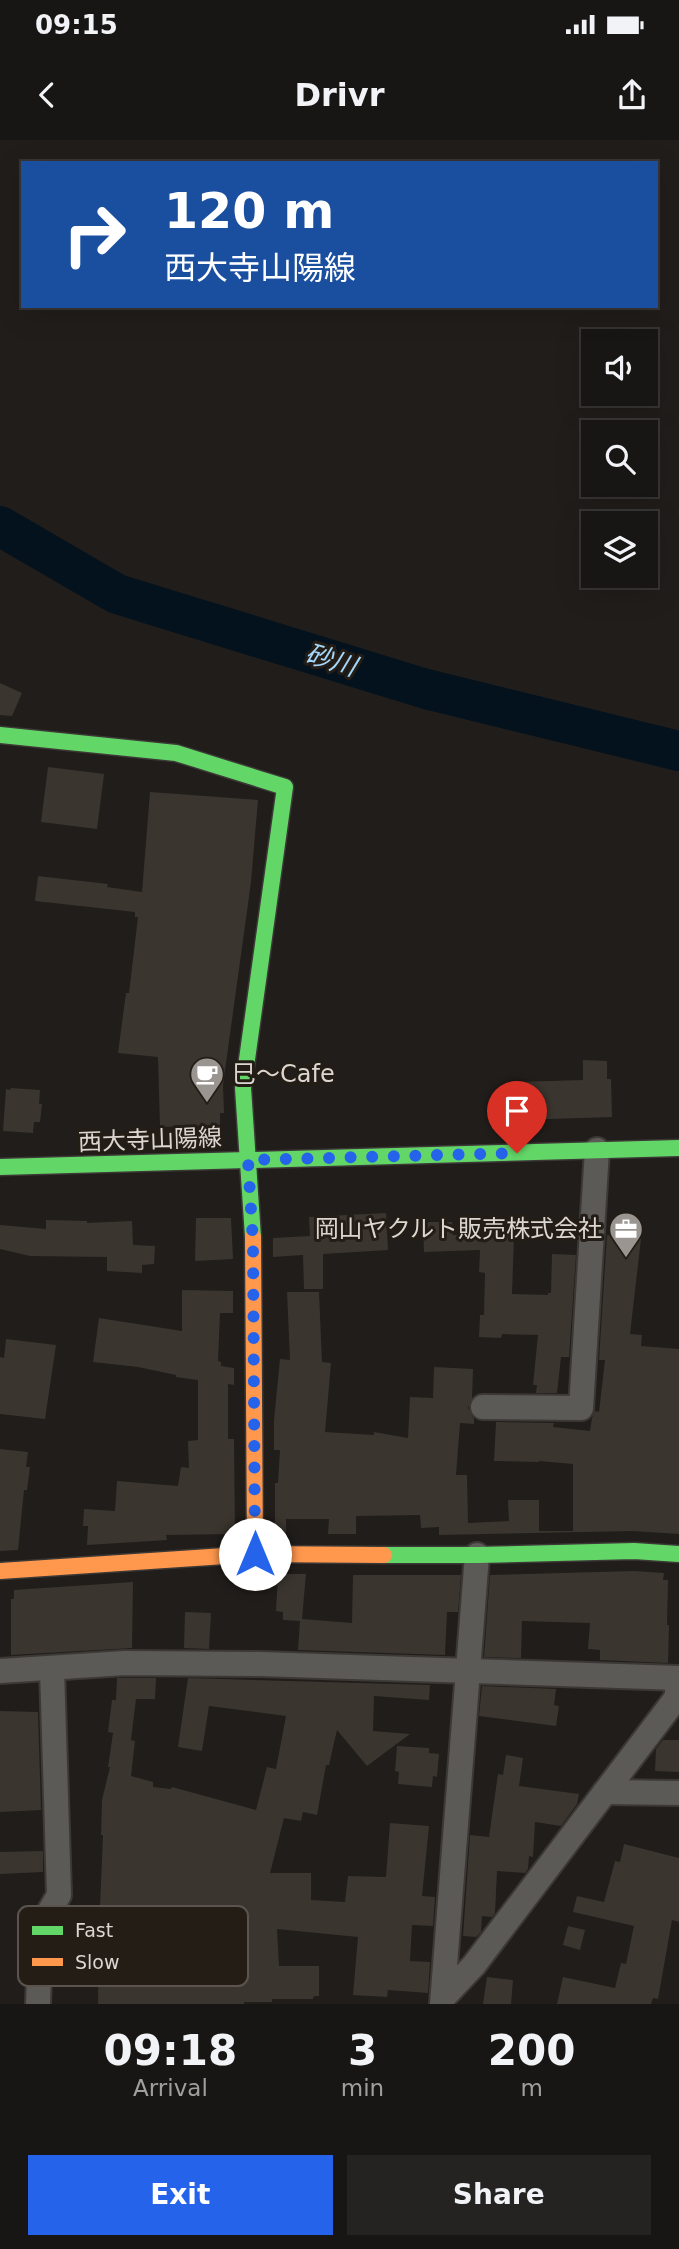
<!DOCTYPE html>
<meta charset="utf-8">
<style>
:root{--surface:#181614;--page:#252322;--text:#f1f3f6;--muted:#9f9fa0;--line:#363534;--accent:#2563eb}
body{margin:0;font-family:"DejaVu Sans","Noto Sans JP",sans-serif;background:var(--page);color:var(--text);height:100vh;display:flex;flex-direction:column;font-size:26px;white-space:nowrap}
*{box-sizing:border-box;margin:0}
p{font-size:23px;color:var(--muted)}
.icon{flex:none;width:38px;height:38px;fill:none;stroke:currentColor;stroke-width:2;stroke-linecap:round;stroke-linejoin:round}
.map{position:relative;height:1864px;overflow:hidden}
.sheet{display:flex;flex-direction:column;background:var(--surface);flex:1}
.sheet>*{flex:none}
.guide{position:absolute;left:21px;top:21px;width:637px;height:147px;border-radius:0px;box-shadow:0 7px 28px #0002,0 0 0 2px var(--line);background:#1a4fa0;color:#fff;overflow:hidden}
.fabs{position:absolute;left:581px;top:189px;display:grid;gap:14px}
.fabs a{display:grid;place-items:center;width:77px;height:77px;border-radius:0px;background:var(--surface);box-shadow:0 7px 28px #0002,0 0 0 2px var(--line);font-size:35px}
.pin{position:absolute;display:grid;place-items:center;width:60px;height:60px;color:#fff;margin:-72px -30px;border-radius:50% 50% 50% 0;rotate:-45deg;box-shadow:0 0 7px #0007}
.pin .icon{rotate:45deg}
.me{position:absolute;width:77px;margin:-38px;rotate:0deg;stroke-linejoin:round;filter:drop-shadow(0 0 5px #0008)}
.turn{display:flex;align-items:center;gap:24px;height:147px;padding:0 28px;font-size:32px}
.turn .icon{width:91px;height:91px;stroke-width:2.5}
.turn b{display:block;font-size:49px;line-height:60px}
.eta{display:flex;justify-content:space-evenly;align-items:center;height:119px;text-align:center}
.eta b{font-size:42px;font-weight:700;line-height:49px}
.action{display:flex;gap:14px;margin-top:auto;padding:14px 28px}
.action a{flex:1;height:80px;border-radius:0px;background:var(--accent);color:#fff;font-size:28px;font-weight:700;line-height:80px;text-align:center}
.action a+a{background:var(--page);color:var(--text)}
.status{display:flex;justify-content:space-between;align-items:center;height:49px;padding:0 35px;background:var(--surface);direction:ltr}
.status svg{height:19px;fill:currentColor}
header{display:flex;justify-content:space-between;align-items:center;height:91px;padding:0 28px;background:var(--surface);font-size:32px;font-weight:700}
.map>svg:first-child{display:block}
.lines{fill:none;stroke-linecap:round;stroke-linejoin:round}
.river{stroke:#03121d;stroke-width:40}
.building{fill:#3a352e}
.street-casing{stroke:#3c3836;stroke-width:28}
.fast-casing{stroke:#3c3836;stroke-width:19}
.slow-casing{stroke:#3c3836;stroke-width:19}
.street{stroke:#5c5a57;stroke-width:24}
.fast{stroke:#63d668;stroke-width:16}
.slow{stroke:#ff974d;stroke-width:16}
.route{stroke:#2563eb;stroke-width:12;stroke-dasharray:0 21.6}
.labels{text-anchor:middle;stroke-width:6;stroke-linejoin:round;paint-order:stroke}
.poi-label{font-size:24px;fill:#dbd6d1;stroke:#241d16;text-anchor:start}
.street-label{font-size:24px;fill:#dbd6d1;stroke:#241d16}
.water-label{font-size:26px;font-style:italic;fill:#a3d7fb;stroke:#241d16}
.key{fill:#241d16;stroke:#5b544e;stroke-width:2}
.key-label{font-size:19px;fill:#dbd6d1}
</style>
<div class="status"><b>09:15</b><svg viewBox="0 0 49 12"><path d="M0 12V9h3v3zM5 12V6h3v6zM10 12V3h3v9zM15 12V0h3v12zM26 1h20v11H26zM47 4h2v5h-2z"/></svg></div>
<header><svg class="icon" aria-label="back" viewBox="0 0 24 24"><path d="M15 5l-7 7 7 7"/></svg>Drivr<svg class="icon" aria-label="share" viewBox="0 0 24 24"><path d="M12 15V3M7 8l5-5 5 5M5 13v7h14v-7"/></svg></header>
<div class="map">
<svg width="679" height="1864" viewBox="0 0 679 1864">
<rect width="100%" height="100%" fill="#201d1a"/>
<g class="lines">
<path class="river" d="M0 386 117 454 426 549 679 611"/>
</g>
<g class="building">
<path d="M0 543 22 553 12 576 0 575Z"/>
<path d="M48 627 104 634 97 689 41 682Z"/>
<path d="M150 652 258 660 251 742 223 945 224 973H220V985L160 987 158 917 118 913 126 853H129L138 777H135V772L35 761 38 736 108 744 107 747 142 752Z"/>
<path d="M583 920 607 921V939H611L612 977 519 980 517 942 583 940Z"/>
<path d="M11 948 40 950 39 964H42L40 982H34L33 993 3 991 6 949 10 950Z"/>
<path d="M386 1073 388 1110 323 1114V1149H304L303 1115 273 1117V1098L310 1096 309 1077Z"/>
<path d="M196 1078H231L233 1119 195 1121Z"/>
<path d="M46 1080 87 1081V1083L132 1081 133 1105 155 1106 154 1124 142 1125V1133L107 1131V1117L30 1116 0 1109V1085L46 1089Z"/>
<path d="M423 1082H452L453 1095 489 1096V1091H512L511 1098H514L512 1154 548 1155V1153H551L552 1114 576 1115 569 1217H561L557 1253H536L537 1245H533L538 1195 502 1194 501 1198 479 1197 480 1175H484L485 1133 479 1132 480 1110 424 1112Z"/>
<path d="M607 1095 641 1099 630 1194 642 1195 641 1206 679 1209V1394L633 1391 439 1395V1387L421 1388 420 1375 356 1376V1394H328L329 1379H286V1393H275V1343H278L280 1310H274V1280L280 1219 290 1220 287 1152H319L322 1222 331 1223 325 1292 374 1295V1292L408 1298 410 1257 433 1258 434 1227 473 1229 472 1258 468 1268 474 1279V1284L460 1283 456 1335H467L468 1383 509 1381 508 1360H539V1391H573V1324L539 1321V1322L494 1321 496 1282 554 1283 553 1287 590 1291 592 1278 595 1271 599 1272 605 1220H599Z"/>
<path d="M182 1150 233 1151V1173H220L218 1221 221 1222V1226L234 1228V1245L228 1244V1299H234L235 1394 166 1395 167 1400 87 1405 88 1386H83L84 1369 115 1371 117 1341 178 1346 181 1327 189 1328 188 1301 198 1300V1240L176 1237V1235L138 1227 93 1222 99 1178 182 1191Z"/>
<path d="M6 1199 56 1205 45 1279 0 1274V1217L4 1218Z"/>
<path d="M0 1309 28 1312 26 1327H30L27 1350H24L18 1410 0 1411Z"/>
<path d="M634 1431 664 1433 663 1440H668L667 1485H669L668 1523 600 1520V1510L588 1509 590 1483 522 1481 521 1518 484 1517 490 1435Z"/>
<path d="M278 1434H306L302 1479 352 1483 353 1435H461L458 1472H447L445 1515 298 1510 300 1481 283 1480V1472L276 1471Z"/>
<path d="M133 1442 132 1508 11 1515V1459H14V1450Z"/>
<path d="M185 1472 211 1473 209 1509 184 1508Z"/>
<path d="M117 1538H156L155 1559H136L131 1600 135 1601 131 1636 153 1642V1647L171 1649 172 1647 256 1670 267 1627 276 1629 286 1576 209 1566 202 1611 178 1607 188 1538 430 1545 429 1560 374 1556 373 1591 410 1594 367 1626 337 1590 329 1625H326L317 1675 303 1672 301 1681 284 1678 270 1733H311V1760L345 1762 348 1736 386 1737 390 1683 429 1686 422 1756 435 1757 433 1786 412 1785 410 1821 430 1822 428 1853 388 1850 387 1857 353 1855 358 1797 277 1789 279 1826H319V1856H314L313 1859H272V1862H244V1864H98L99 1791 57 1790V1787L70 1766 100 1767 103 1695H101L102 1660 110 1627H108L113 1593 108 1592 112 1560H116Z"/>
<path d="M482 1546 556 1549 554 1565 559 1566 556 1586 479 1576Z"/>
<path d="M0 1571 38 1572 41 1670 0 1672Z"/>
<path d="M663 1600H679V1632L655 1631 656 1609Z"/>
<path d="M397 1606 429 1608V1613L439 1614 437 1637 433 1636 432 1647 398 1644 399 1632 395 1631Z"/>
<path d="M506 1615 523 1618 519 1646 579 1654 577 1664 561 1686 535 1682 533 1717 529 1716 528 1729 525 1733 497 1731 495 1773 492 1777 482 1776 481 1792 476 1797 463 1796 470 1695 489 1697 498 1634 503 1635Z"/>
<path d="M624 1704 679 1718V1782L672 1780 658 1859 653 1858 651 1864H557L563 1837 615 1848 621 1823 626 1824 634 1786 573 1772 577 1756 604 1762 615 1721 620 1722Z"/>
<path d="M43 1711V1732L0 1734V1712Z"/>
<path d="M568 1786 585 1790 580 1810 563 1805Z"/>
<path d="M487 1837 513 1840 511 1864H483Z"/>
</g>
<g class="lines">
<g class="street-casing">
<g id="street">
<path d="M483 1267 581 1268 597 1010"/>
<path d="M0 1531 125 1523 260 1524 679 1538"/>
<path d="M605 1652 679 1653"/>
<path d="M443 1858 474 1825 677 1557V1538"/>
<path d="M38 1864 41 1786 59 1755 52 1529"/>
<path d="M442 1864 477 1415"/>
</g>
</g>
<g class="fast-casing">
<g id="fast">
<path d="M0 595 176 613 285 647 243 948 253 1097"/>
<path d="M0 1027 679 1008"/>
<path d="M384 1415H477L634 1411 679 1414"/>
</g>
</g>
<g class="slow-casing">
<g id="slow">
<path d="M253 1097 255 1414"/>
<path d="M0 1431 255 1414 384 1415"/>
</g>
</g>
<use href="#street" class="street"/>
<use href="#fast" class="fast"/>
<use href="#slow" class="slow"/>
</g>
<g class="lines">
<path class="route" d="M255 1414 253 1103 248 1020 517 1013"/>
</g>
<defs>
<g id="cafe-pin" transform="scale(1.75)"><path d="M0 17L-7.5 6A9.5 9.5 0 1 1 7.5 6Z" fill="#9a9591" stroke="#241d16"/><path d="M-5.5-4.5H6V0H3Q3 3.5 0 3.5H-2.5Q-5.5 3.5-5.5 0ZM3-3.2v2h1.7v-2ZM-6 4.5H4V6H-6Z" fill="#fff"/></g>
<g id="office-pin" transform="scale(1.75)"><path d="M0 17L-7.5 6A9.5 9.5 0 1 1 7.5 6Z" fill="#9a9591" stroke="#241d16"/><path d="M-6-3h4V-5.5h4V-3h4V5H-6ZM-1-4.5V-3h2v-1.5ZM-6 0V1H6V0Z" fill="#fff"/></g>
</defs>
<g fill-rule="evenodd">
<use href="#cafe-pin" x="207" y="934"/>
<use href="#office-pin" x="626" y="1089"/>
</g>
<g class="labels">
<g class="poi-label">
<text x="232" y="942">巳～Cafe</text>
<text x="602" y="1097" text-anchor="end">岡山ヤクルト販売株式会社</text>
</g>
<g class="street-label">
<text transform="translate(150 1000) rotate(-2)" y="8">西大寺山陽線</text>
</g>
<g class="water-label">
<text transform="translate(331 520) rotate(17)" y="9">砂川</text>
</g>
</g>
<rect x="18" y="1766" width="230" height="80" rx="10" class="key"/>
<rect x="32" y="1786" width="31" height="9" fill="#63d668"/>
<rect x="32" y="1818" width="31" height="8" fill="#ff974d"/>
<g class="key-label">
<text x="75" y="1797">Fast</text>
<text x="75" y="1829">Slow</text>
</g>
</svg>
<div class="fabs">
<a><svg class="icon" aria-label="sound" viewBox="0 0 24 24"><path d="M4 9h4l5-4v14l-5-4H4zM17 9q2 3 0 6"/></svg></a>
<a><svg class="icon" aria-label="search" viewBox="0 0 24 24"><circle cx="10" cy="10" r="6"/><path d="M15 15l6 6"/></svg></a>
<a><svg class="icon" aria-label="layers" viewBox="0 0 24 24"><path d="M12 4l9 5-9 5-9-5zM3 14l9 5 9-5"/></svg></a>
</div>
<div class="pin" style="left:517px;top:1013px;background:#d93025"><svg class="icon" aria-label="arrive" viewBox="0 0 24 24"><path d="M6 21V4h12l-3 4 3 4H6"/></svg></div>
<svg class="me" style="left:255px;top:1414px" viewBox="-20 -20 40 40"><circle r="19" fill="#fff"/><path d="M0-13L10 11 0 6-10 11z" fill="#2563eb"/></svg>
<div class="guide">
<div class="turn"><svg class="icon" aria-label="right" viewBox="0 0 24 24"><path d="M7 20v-9h11M14 6l5 5-5 5"/></svg><div><b>120 m</b>西大寺山陽線</div></div>
</div>
</div>
<section class="sheet">
<div class="eta">
<div><b>09:18</b><p>Arrival</p></div>
<div><b>3</b><p>min</p></div>
<div><b>200</b><p>m</p></div>
</div>
<div class="action"><a>Exit</a><a>Share</a></div>
</section>
